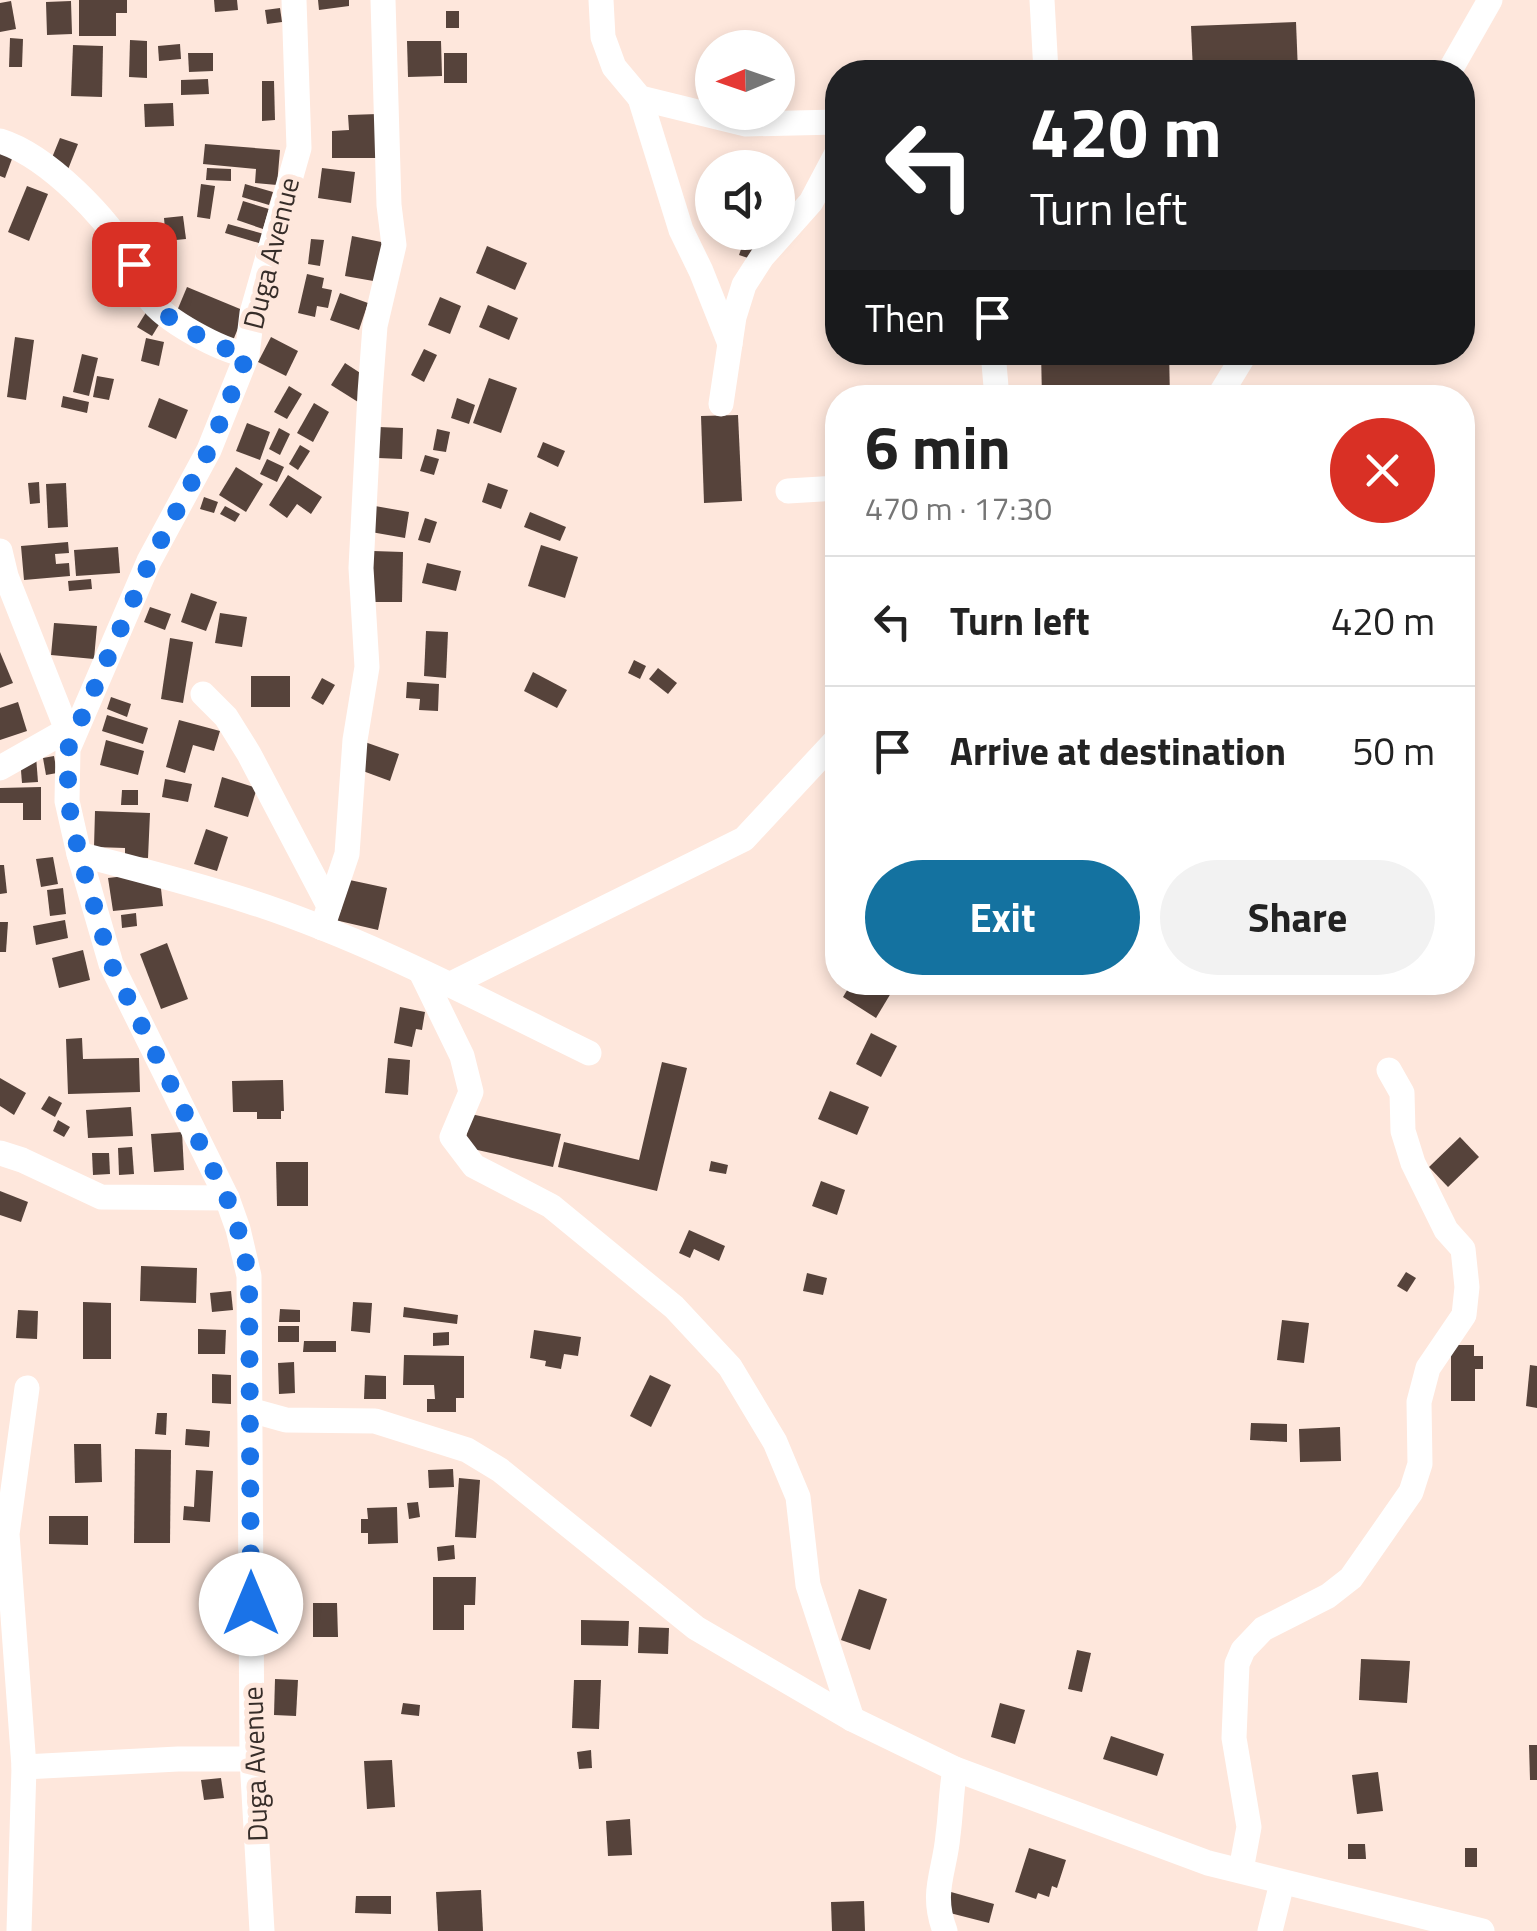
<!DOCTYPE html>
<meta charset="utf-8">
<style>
:root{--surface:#fff;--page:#f2f2f2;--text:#222;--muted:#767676;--line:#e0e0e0;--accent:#1472a0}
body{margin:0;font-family:"Titillium Web",sans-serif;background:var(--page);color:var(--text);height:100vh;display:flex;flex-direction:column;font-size:38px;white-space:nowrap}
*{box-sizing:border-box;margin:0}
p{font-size:32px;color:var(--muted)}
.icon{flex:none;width:55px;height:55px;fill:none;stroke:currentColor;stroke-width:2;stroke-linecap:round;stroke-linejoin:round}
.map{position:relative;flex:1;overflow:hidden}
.drawer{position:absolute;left:825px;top:385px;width:650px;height:610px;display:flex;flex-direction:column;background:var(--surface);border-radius:40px;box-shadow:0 5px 15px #0003}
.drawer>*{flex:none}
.top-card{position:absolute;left:825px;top:60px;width:650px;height:305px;border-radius:40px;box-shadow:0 5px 15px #0003;background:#202124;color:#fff;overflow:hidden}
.needle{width:65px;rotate:268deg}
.controls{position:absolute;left:695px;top:30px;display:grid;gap:20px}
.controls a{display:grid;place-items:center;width:100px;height:100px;border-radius:50%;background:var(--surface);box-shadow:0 5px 15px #0003;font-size:50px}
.pin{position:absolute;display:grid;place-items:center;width:85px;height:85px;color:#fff;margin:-42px;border-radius:20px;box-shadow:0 5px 15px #0006}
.me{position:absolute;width:110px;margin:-55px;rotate:0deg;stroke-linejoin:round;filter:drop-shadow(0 0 8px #0008)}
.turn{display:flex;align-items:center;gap:35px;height:210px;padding:0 40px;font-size:45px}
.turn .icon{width:130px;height:130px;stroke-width:2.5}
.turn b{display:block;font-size:70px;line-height:85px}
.then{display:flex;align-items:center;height:95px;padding:0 40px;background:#0003;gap:20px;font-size:38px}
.round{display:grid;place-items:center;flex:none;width:105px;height:105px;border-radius:52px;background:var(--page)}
.overview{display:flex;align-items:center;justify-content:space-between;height:170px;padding:0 40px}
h1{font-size:60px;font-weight:700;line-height:75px}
.cta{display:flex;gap:20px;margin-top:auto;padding:20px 40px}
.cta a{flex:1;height:115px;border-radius:60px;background:var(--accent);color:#fff;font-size:40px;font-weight:700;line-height:115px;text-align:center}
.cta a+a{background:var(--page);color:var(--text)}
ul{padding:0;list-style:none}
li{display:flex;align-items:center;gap:30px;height:130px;padding:0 40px;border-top:2px solid var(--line)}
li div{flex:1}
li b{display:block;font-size:38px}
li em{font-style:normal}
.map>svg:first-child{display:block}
.building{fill:#56433b}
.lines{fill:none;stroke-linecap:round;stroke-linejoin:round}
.minor{stroke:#fff;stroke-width:25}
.route{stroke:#1a73e8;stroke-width:18;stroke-dasharray:0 32.4}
.labels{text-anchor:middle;stroke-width:10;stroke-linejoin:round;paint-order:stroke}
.street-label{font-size:28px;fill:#362d29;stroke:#fee7dc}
</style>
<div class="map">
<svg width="1537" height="1931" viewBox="0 0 1537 1931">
<rect width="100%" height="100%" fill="#fee7dc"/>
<g class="building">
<path d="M79 0H127V13H116V36H79Z"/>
<path d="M214 0H237L238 10 215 12Z"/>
<path d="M318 0H349V6L319 10Z"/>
<path d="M11 1 16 29 0 32V3Z"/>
<path d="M71 1 72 34 47 35 46 2Z"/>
<path d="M280 8 282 22 267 24 265 10Z"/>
<rect x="446" y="11" width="13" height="17"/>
<path d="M1296 22 1298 72H1193L1191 26Z"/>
<path d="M10 38 23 39 22 67H9Z"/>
<path d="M130 40 147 41V78L129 77Z"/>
<path d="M407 41H441L442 76 408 77Z"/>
<path d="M180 44 181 59 159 61 158 46Z"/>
<path d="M73 45 103 46 102 97 71 96Z"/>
<path d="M188 53H213V71L189 72Z"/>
<rect x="444" y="53" width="23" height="30"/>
<path d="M208 79 209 94 181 95V80Z"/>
<path d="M262 81H274L275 120 262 121Z"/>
<path d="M173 103 174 126 145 127 144 104Z"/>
<path d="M378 114V158H332V131L349 130 348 115Z"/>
<path d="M60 138 78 144 67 172 49 165Z"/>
<path d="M0 142 16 148 5 178 0 176Z"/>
<path d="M205 144 280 150 277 185 255 183 256 169 203 164Z"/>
<path d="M207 168 231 169V181L206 180Z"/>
<path d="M322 168 355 172 351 203 318 198Z"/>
<path d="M201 184 215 186 210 219 197 217Z"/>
<path d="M245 184 273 192 269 205 242 197Z"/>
<path d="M27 186 48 194 29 241 8 232Z"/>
<path d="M1462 195H1466L1470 292H1462Z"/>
<path d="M243 201 269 209 263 229 237 220Z"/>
<path d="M183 216 186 239 166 241 164 218Z"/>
<path d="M228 224 264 234 262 244 225 233Z"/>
<path d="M747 232H760L751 259 739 255Z"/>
<path d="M352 236 386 243 379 282 345 276Z"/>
<path d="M311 239 324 240 320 266 308 264Z"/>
<path d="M487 246 527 263 515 290 476 273Z"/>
<path d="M307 274 324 278 322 288 332 290 328 308 317 306 315 317 298 313Z"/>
<path d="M187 287 245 311 232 343 174 318Z"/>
<path d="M340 293 368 303 359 330 330 320Z"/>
<path d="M440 297 461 306 450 334 428 325Z"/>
<path d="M488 305 518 318 509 340 479 327Z"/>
<path d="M150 306 165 315 152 336 137 327Z"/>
<path d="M15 337 34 340 26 400 7 397Z"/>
<path d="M271 337 298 351 286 376 258 362Z"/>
<path d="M146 338 164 342 159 366 141 361Z"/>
<path d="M424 349 437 355 424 382 411 375Z"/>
<path d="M1041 352H1169L1170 398H1042Z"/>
<path d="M82 354 98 358 89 396 73 392Z"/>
<path d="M345 363 371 380 358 402 331 385Z"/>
<path d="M97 376 114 379 109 400 93 397Z"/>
<path d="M489 378 517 388 501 433 473 423Z"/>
<path d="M289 386 302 394 287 419 274 412Z"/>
<path d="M63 396 89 402 87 413 61 407Z"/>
<path d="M159 398 188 410 176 439 148 427Z"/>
<path d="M457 398 475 405 469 424 451 418Z"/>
<path d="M314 403 329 412 313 442 297 433Z"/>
<path d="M738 415 742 501 704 503 701 416Z"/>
<path d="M247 423 270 432 260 460 236 451Z"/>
<path d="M379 427 403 428 402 459 378 458Z"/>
<path d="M279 428 290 434 280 455 269 449Z"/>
<path d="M437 429 450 432 446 452 433 450Z"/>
<path d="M543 442 565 451 558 467 537 457Z"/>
<path d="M300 445 310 451 298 470 289 464Z"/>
<path d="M425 455 439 459 434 475 420 471Z"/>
<path d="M267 459 284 467 277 482 260 474Z"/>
<path d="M236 467 263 484 246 512 219 495Z"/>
<path d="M288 475 322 497 311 514 297 504 287 518 269 505Z"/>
<path d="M39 482 40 503 30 504 28 483Z"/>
<path d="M66 483 68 527 48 528 46 484Z"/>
<path d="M488 483 508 490 501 509 482 502Z"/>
<path d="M204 497 218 502 214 513 200 509Z"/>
<path d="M225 506 240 514 235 522 220 514Z"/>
<path d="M375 506 409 512 405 538 371 532Z"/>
<path d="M530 512 566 527 560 541 524 527Z"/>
<path d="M425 518 437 522 430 543 418 540Z"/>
<path d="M68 542 69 553 55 554 56 564 69 563 70 576 24 580 21 546Z"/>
<path d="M541 545 578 557 565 598 528 586Z"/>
<path d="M118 547 120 573 76 576 74 550Z"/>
<path d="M373 551 403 552 402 602H372Z"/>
<path d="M427 563 461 571 456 591 422 583Z"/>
<path d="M91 579 92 589 69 591 68 581Z"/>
<path d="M191 593 217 602 206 631 181 622Z"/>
<path d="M150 607 171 614 165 630 144 622Z"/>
<path d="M220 613 247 617 242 647 215 643Z"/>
<path d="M54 623 97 626 94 659 51 655Z"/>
<path d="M426 631 448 632 446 678 424 676Z"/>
<path d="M170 638 193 642 183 703 161 699Z"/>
<path d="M0 652 13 683 0 688Z"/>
<path d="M634 660 646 666 640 679 628 673Z"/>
<path d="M658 668 677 683 668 694 649 679Z"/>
<path d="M533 672 567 690 557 708 524 691Z"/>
<rect x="251" y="676" width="39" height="31"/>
<path d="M322 678 335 685 323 705 311 698Z"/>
<path d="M407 682 439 684 438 711 419 710 420 699 406 698Z"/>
<path d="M111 697 131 704 127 717 107 709Z"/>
<path d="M18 702 27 731 0 740V708Z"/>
<path d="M107 715 148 728 143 744 102 731Z"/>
<path d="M179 720 220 731 214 751 193 745 185 773 166 767Z"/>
<path d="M106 740 144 751 138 775 100 765Z"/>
<path d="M362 741 399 754 390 781 352 767Z"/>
<path d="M36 756 38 782 22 783 20 758Z"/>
<path d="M54 756 57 773 46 775 43 758Z"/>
<path d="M222 777 257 788 248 817 214 807Z"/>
<path d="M165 779 192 784 188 802 162 797Z"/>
<path d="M41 787V820H23V803H0V788Z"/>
<path d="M122 790H138V805H121Z"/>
<path d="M95 811 150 813 148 858 125 857V848L94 847Z"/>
<path d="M206 829 228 837 217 871 194 864Z"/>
<path d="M53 857 58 884 41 887 36 859Z"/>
<path d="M0 865H4L7 893 0 894Z"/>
<path d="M159 872 163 906 113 911 108 878Z"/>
<path d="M345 879 387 888 378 930 335 920Z"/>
<path d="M63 888 66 914 50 916 47 890Z"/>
<path d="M136 913 137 926 122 928 121 915Z"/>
<path d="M65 920 68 938 36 945 33 926Z"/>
<path d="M0 922H8L6 952H0Z"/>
<path d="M167 943 188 999 161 1009 140 954Z"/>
<path d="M83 950 90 980 59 988 52 958Z"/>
<path d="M852 982H875L891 993 876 1018 843 997Z"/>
<path d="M400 1007 425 1012 422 1030 416 1029 412 1047 394 1043Z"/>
<path d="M871 1033 897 1046 881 1077 856 1064Z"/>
<path d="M82 1038 83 1059 139 1058 140 1092 68 1094 66 1039Z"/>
<path d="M388 1058 410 1060 408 1095 385 1093Z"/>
<path d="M662 1062 687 1068 657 1191 558 1167 564 1142 639 1160Z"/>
<path d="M0 1078 26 1093 14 1115 0 1106Z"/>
<path d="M283 1080 284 1111H281V1119H257V1112H233L232 1081Z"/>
<path d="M830 1091 869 1107 857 1135 818 1119Z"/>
<path d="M49 1096 62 1103 55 1117 41 1109Z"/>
<path d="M131 1107 133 1136 88 1138 86 1110Z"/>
<path d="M471 1114 561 1134 553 1167 464 1147Z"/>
<path d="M58 1120 70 1127 64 1137 53 1131Z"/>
<path d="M182 1132 184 1170 154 1172 151 1134Z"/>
<path d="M1460 1137 1479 1157 1448 1187 1429 1167Z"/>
<path d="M132 1147 134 1174 119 1175 118 1148Z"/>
<path d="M92 1153H109L110 1174 93 1175Z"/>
<path d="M711 1161 728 1165 726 1174 709 1171Z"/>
<path d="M276 1162H308V1206H277Z"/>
<path d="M821 1181 845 1190 837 1215 812 1206Z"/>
<path d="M0 1191 28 1202 21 1222 0 1215Z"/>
<path d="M689 1230 725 1246 719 1261 694 1249 690 1258 679 1253Z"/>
<path d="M141 1266 197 1268 196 1303 140 1301Z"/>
<path d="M1406 1272 1416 1278 1407 1292 1397 1286Z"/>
<path d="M807 1273 827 1278 823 1295 803 1291Z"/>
<path d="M231 1291 233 1310 212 1312 210 1293Z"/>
<path d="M83 1302 111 1303V1359H83Z"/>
<path d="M353 1302 372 1303 370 1333 351 1331Z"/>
<path d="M404 1307 458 1315 457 1324 403 1317Z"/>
<path d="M280 1309 300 1310V1322H279Z"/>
<path d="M18 1310 38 1311 37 1339 16 1338Z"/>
<path d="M1282 1320 1309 1323 1304 1363 1277 1360Z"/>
<rect x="278" y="1326" width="21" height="16"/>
<path d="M198 1329 226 1330 225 1354H198Z"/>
<path d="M534 1330 581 1337 578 1356 564 1354 561 1369 545 1366 546 1361 530 1358Z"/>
<path d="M449 1332V1345L433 1346V1333Z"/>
<path d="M304 1341H336V1352H303Z"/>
<path d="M1451 1345H1474V1356H1483V1369H1475V1401H1451Z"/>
<path d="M404 1355 464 1356V1398H456V1412H427V1399H435L434 1385H403Z"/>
<path d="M294 1362 295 1393 279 1394 278 1363Z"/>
<path d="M1530 1365 1537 1366V1408L1526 1406Z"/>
<path d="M212 1374 231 1375V1404L212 1403Z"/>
<path d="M365 1375 386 1376V1399H364Z"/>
<path d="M650 1375 671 1385 651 1427 630 1416Z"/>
<path d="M157 1413H167L166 1435 155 1434Z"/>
<path d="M1251 1423 1287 1424V1442L1250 1440Z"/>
<path d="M1340 1427 1341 1461 1300 1462 1299 1429Z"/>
<path d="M186 1429 210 1431 209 1447 185 1445Z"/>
<path d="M74 1444H101L102 1482 75 1483Z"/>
<path d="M135 1449 171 1450 170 1543H134Z"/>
<path d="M453 1469 454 1487 429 1488 428 1470Z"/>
<path d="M196 1470 213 1471 210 1522 183 1520 184 1506 194 1507Z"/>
<path d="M459 1478 480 1480 476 1538 455 1537Z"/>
<path d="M418 1502 420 1517 409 1519 407 1503Z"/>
<path d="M397 1507 398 1543 368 1544V1533H361V1519H368L367 1508Z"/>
<path d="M49 1516H88V1545L49 1544Z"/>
<path d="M454 1545 455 1559 438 1561 437 1547Z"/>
<path d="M433 1577H476L475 1605H464V1630H433Z"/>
<path d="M859 1589 887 1599 870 1650 841 1640Z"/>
<path d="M313 1603H337L338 1637H313Z"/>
<path d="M581 1620 629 1621 628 1646 581 1645Z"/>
<path d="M639 1627 669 1628 668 1654 638 1653Z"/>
<path d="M1077 1650 1091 1653 1082 1692 1068 1689Z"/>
<path d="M1361 1659 1410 1661 1407 1703 1359 1700Z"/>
<path d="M275 1679 298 1680 296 1716 274 1715Z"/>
<path d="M574 1680H601L599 1729 572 1728Z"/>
<path d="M403 1703 420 1705 419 1716 401 1714Z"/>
<path d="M1000 1703 1025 1710 1015 1744 991 1737Z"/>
<path d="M1111 1736 1164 1754 1157 1776 1103 1759Z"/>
<path d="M1529 1745H1537V1780H1530Z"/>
<path d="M591 1750 592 1768 579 1769 577 1752Z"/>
<path d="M392 1760 395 1807 367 1809 364 1761Z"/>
<path d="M1378 1772 1383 1811 1357 1814 1352 1775Z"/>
<path d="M221 1778 224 1798 204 1800 201 1780Z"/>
<path d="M630 1819 632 1855 608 1856 606 1821Z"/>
<path d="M1348 1844H1365L1366 1859H1348Z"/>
<path d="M1029 1848 1066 1860 1057 1888 1052 1886 1049 1897 1038 1893 1036 1899 1015 1892Z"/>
<rect x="1465" y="1848" width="12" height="19"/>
<path d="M481 1890 483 1931H438L436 1892Z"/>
<path d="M951 1892 994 1904 989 1923 946 1912Z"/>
<path d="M356 1896H391V1914L355 1913Z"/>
<path d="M864 1901 865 1931H832L831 1902Z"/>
</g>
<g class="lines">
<g class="minor">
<path d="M601 0 603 37 614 67 640 98 746 124 838 122"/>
<path d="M1042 0 1046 72"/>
<path d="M1449 72 1490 0"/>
<path d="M640 98 681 230 701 271 730 344"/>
<path d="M0 141C48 156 109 219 133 263 139 274 142 287 149 298 165 321 220 350 247 355"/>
<path d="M993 352 997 398"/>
<path d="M1218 398 1246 352"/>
<path d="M721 404 734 317 744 285 762 257 811 202 838 151"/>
<path d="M788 491 838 488"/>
<path d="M0 551 6 576 67 730 68 748"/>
<path d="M203 694 226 717 249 754 329 906"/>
<path d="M0 768 67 730"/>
<path d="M79 854C135 869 192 883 248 901 366 939 478 999 589 1053"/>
<path d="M322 928 347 854 355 740 367 667 361 568 370 393 375 326 394 245 389 205 383 0"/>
<path d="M421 972 462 1056 471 1092 452 1137 474 1166 551 1206 674 1307 730 1367 775 1442 798 1497 808 1585 852 1719"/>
<path d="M449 985 744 839 838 738"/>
<path d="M0 1153 22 1160 101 1197 227 1198"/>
<path d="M250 1410 286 1420 375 1421 467 1450 500 1470 696 1628 852 1719 955 1769 1208 1863 1482 1931"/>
<path d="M24 1767 178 1759H252"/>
<path d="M1241 1870 1249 1827 1234 1738 1237 1664 1243 1650 1263 1629 1328 1596 1351 1578 1411 1492 1420 1464 1419 1402 1428 1368 1464 1315 1467 1287 1463 1249 1446 1230 1413 1163 1403 1131 1402 1093 1389 1070"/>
<path d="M19 1931 24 1767 7 1534 27 1388"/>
<path d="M262 1931 252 1759 249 1276 238 1229 227 1198 111 964 79 854 67 801 68 749 149 561 209 450 247 355 252 313 299 148 294 0"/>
<path d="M945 1931C930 1892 945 1872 948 1835 951 1813 951 1791 955 1769"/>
<path d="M1270 1931 1282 1883"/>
</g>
</g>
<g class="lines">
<path class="route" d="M134 264C139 276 143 290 151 300 168 322 220 350 247 355L209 450 150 561 68 749V801L79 854 111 964 227 1198 238 1229 249 1276 251 1604"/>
</g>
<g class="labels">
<g class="street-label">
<text transform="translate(271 253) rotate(-76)" y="10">Duga Avenue</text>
<text transform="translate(255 1764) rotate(-92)" y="10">Duga Avenue</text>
</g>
</g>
</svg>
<div class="controls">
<a><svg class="needle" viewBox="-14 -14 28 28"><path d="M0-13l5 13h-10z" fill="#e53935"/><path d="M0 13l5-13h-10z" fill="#767676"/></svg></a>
<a><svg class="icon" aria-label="sound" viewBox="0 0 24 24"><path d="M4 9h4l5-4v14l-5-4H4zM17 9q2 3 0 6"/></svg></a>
</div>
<div class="pin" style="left:134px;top:264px;background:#d93025"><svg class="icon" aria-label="arrive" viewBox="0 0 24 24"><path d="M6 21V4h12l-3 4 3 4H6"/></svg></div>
<svg class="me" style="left:251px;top:1604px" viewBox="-20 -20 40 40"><circle r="19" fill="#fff"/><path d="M0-13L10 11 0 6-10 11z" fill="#1a73e8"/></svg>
<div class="top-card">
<div class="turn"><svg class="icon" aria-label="left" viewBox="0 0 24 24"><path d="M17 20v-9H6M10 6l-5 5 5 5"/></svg><div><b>420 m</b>Turn left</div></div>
<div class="then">Then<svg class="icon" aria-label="arrive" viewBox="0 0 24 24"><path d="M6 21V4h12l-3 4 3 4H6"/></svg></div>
</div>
<section class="drawer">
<div class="overview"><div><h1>6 min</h1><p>470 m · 17:30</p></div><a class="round" style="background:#d93025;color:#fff"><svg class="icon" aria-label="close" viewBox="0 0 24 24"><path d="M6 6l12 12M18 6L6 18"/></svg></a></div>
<ul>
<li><svg class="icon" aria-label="left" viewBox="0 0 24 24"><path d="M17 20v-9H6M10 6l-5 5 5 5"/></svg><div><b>Turn left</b></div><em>420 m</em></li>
<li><svg class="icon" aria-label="arrive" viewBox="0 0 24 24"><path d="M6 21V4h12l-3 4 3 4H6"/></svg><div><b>Arrive at destination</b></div><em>50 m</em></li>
</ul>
<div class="cta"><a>Exit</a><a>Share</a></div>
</section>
</div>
